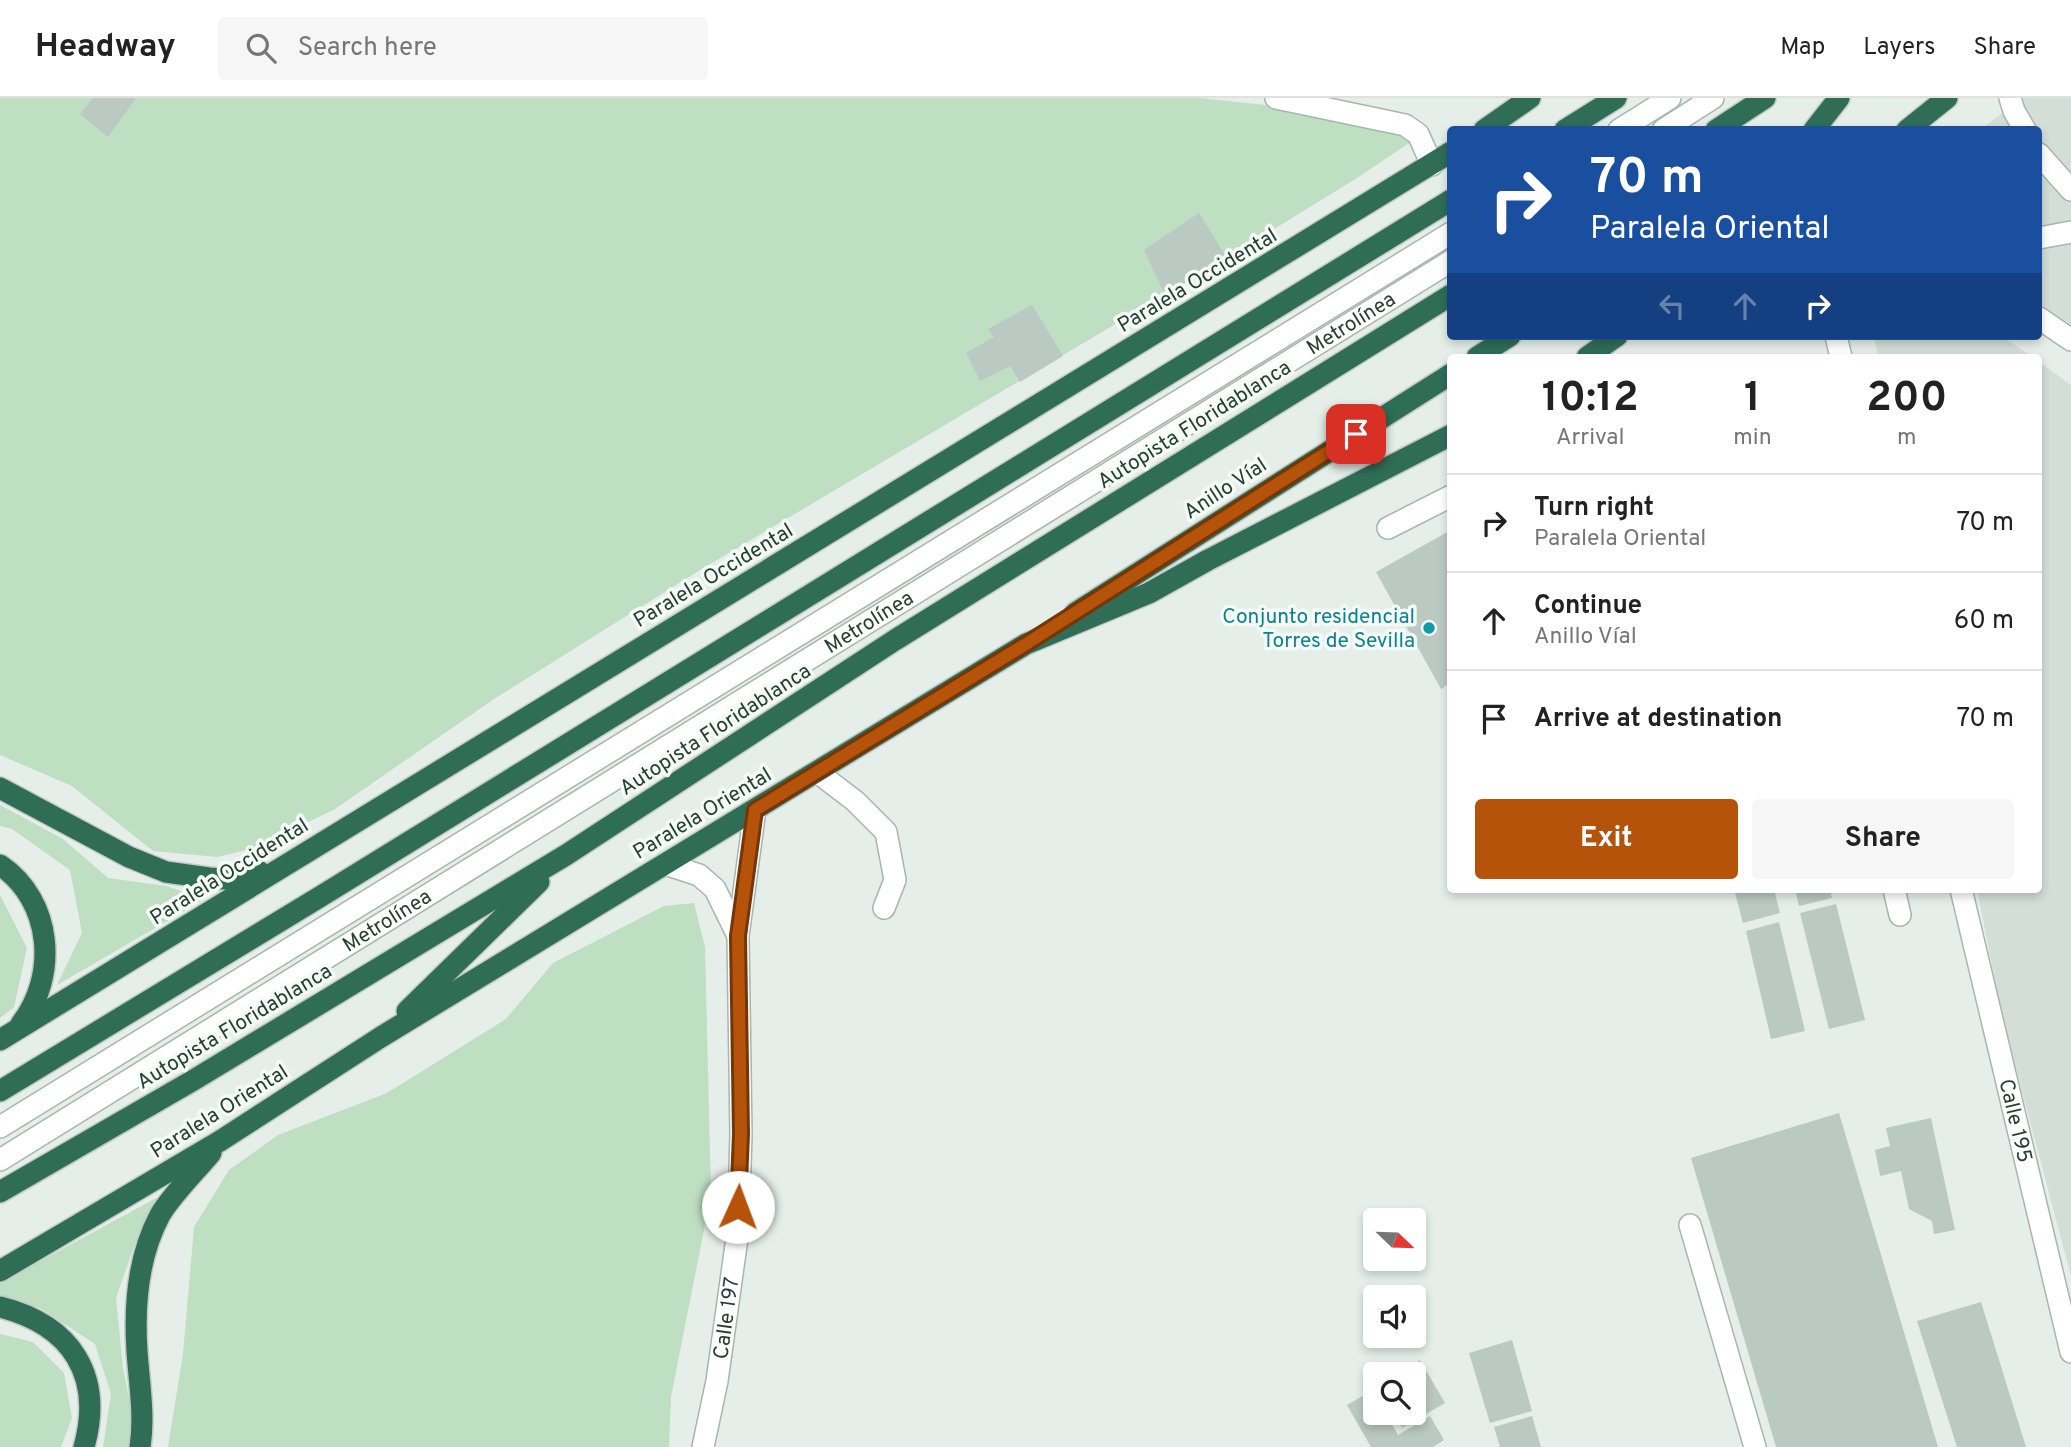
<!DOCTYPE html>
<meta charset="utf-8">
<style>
:root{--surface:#fff;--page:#f6f6f6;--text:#222;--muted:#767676;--line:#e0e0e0;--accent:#b45309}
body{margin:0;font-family:Overpass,sans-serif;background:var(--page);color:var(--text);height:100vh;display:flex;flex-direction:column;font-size:26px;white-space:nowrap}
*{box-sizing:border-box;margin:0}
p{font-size:23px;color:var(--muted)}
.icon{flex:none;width:38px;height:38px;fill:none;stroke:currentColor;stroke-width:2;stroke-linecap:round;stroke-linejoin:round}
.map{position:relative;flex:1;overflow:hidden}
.sheet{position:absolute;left:1447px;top:256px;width:595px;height:539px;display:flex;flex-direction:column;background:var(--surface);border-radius:7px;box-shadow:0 4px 10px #0003}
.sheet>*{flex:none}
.hud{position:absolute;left:1447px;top:28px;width:595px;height:214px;border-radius:7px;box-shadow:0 4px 10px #0003;background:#1a4fa0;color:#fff;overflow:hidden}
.needle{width:46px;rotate:113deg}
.tools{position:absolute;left:1363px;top:1110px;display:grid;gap:14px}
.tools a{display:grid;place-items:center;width:63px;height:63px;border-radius:7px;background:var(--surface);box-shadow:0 4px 10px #0003;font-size:35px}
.pin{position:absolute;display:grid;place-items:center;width:60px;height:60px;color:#fff;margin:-30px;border-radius:14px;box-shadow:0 4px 10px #0006}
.me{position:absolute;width:77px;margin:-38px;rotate:2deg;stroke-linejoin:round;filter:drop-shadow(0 0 5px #0008)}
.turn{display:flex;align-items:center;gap:24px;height:147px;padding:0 28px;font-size:32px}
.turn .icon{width:91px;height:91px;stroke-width:2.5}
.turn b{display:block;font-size:49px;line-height:60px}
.lanes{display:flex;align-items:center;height:66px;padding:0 28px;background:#0003;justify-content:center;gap:35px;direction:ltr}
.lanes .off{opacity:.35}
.eta{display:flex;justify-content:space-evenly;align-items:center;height:119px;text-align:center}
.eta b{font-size:42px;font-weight:700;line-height:49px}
.primary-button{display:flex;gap:14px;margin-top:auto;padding:14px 28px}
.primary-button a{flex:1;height:80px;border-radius:7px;background:var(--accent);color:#fff;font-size:28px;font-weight:700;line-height:80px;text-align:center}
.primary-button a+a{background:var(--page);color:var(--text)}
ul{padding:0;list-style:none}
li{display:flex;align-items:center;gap:21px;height:98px;padding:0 28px;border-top:2px solid var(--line)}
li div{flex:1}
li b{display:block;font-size:26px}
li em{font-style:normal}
header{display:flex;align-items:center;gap:42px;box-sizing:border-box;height:98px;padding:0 35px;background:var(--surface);border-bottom:2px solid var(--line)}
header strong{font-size:33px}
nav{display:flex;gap:38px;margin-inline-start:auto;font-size:24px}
.search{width:490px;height:63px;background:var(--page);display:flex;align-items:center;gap:18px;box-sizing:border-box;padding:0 24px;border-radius:7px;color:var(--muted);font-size:26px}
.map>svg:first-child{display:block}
.built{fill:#d3ded7}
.green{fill:#bedfc2}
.building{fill:#bac9c1}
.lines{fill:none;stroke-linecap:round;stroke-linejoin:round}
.minor-casing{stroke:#a7b6af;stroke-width:24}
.highway-casing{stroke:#c2cac6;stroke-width:24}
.minor{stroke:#fff;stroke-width:21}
.highway{stroke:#2f6d57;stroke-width:21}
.route-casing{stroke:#753606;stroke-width:18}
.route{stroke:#b45309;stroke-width:12}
.culture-dot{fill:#0f9aa8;stroke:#f6faf7;stroke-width:2.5}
.labels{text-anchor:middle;stroke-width:7;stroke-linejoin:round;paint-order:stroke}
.street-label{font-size:21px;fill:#244034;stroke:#f6faf7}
.culture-label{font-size:21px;fill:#0d838f;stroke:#f6faf7;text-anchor:end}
</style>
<header>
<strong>Headway</strong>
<div class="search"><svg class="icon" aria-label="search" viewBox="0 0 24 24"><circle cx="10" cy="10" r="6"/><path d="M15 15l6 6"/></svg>Search here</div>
<nav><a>Map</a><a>Layers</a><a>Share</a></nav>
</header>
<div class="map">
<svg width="2071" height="1349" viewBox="0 0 2071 1349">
<rect width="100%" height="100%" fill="#e5eee9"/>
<g class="built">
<path d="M2022 0H2071V242L2039 220V32H1980Z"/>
<path d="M1874 238H2002L2032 259H1878Z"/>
<path d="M2039 264 2071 287V1178L2002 917 1977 791H2039Z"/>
</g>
<g class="green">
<path d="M0 0H1200L1275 8 1349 22 1415 41 1357 80 1227 160 695 475 494 601 335 711 255 750 217 759 153 753 72 688 0 657Z"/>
<path d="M0 707 63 741 108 780 166 788 205 801 57 887 82 835 70 772 12 731 0 728Z"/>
<path d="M0 797 27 850 14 909 0 920Z"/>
<path d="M694 805 705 849 711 1096 671 1299 669 1349H168L183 1256 194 1129 229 1072 278 1037 387 995 506 921 553 865 664 808Z"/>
<path d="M158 1099 136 1143 116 1200 123 1270 135 1331 128 1349H103L111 1296 95 1246 40 1210 0 1201V1185Z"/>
<path d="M0 1236 33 1244 64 1275 72 1320 61 1349H0Z"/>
</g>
<g class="building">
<path d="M93 0H136L108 39 80 16Z"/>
<path d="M1199 115 1227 160 1165 197 1144 152Z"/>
<path d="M1032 207 1063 258 1020 284 1010 268 980 283 966 255 994 239 988 231Z"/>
<path d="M1451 432V585L1441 591 1376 474Z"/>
<path d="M1734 791H1774L1780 815 1743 825Z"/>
<path d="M1795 791H1830L1832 800 1799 808Z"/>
<path d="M1836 806 1865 922 1829 931 1800 815Z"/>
<path d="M1779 824 1805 933 1771 941 1746 833Z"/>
<path d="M1839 1015 1938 1349H1776L1691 1060Z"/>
<path d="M1931 1020 1955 1132 1934 1136 1932 1123 1909 1111 1901 1073 1880 1078 1875 1052 1890 1048 1886 1030Z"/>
<path d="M1981 1204 2026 1349H1957L1917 1223Z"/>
<path d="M1512 1242 1532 1313 1490 1325 1469 1255Z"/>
<path d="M1420 1262 1445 1305 1402 1330 1393 1314H1414V1276H1397Z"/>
<path d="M1373 1292 1376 1297V1314H1385L1398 1337 1430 1318 1444 1342 1433 1349H1371L1347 1307Z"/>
<path d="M1532 1318 1541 1349H1500L1494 1329Z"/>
</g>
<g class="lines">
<g class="minor-casing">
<g id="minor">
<path d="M1276 0 1405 27 1418 36 1432 67"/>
<path d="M2010 0 2014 13 2025 32"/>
<path d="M1619 32 1670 0"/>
<path d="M1663 32 1713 0"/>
<path d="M2039 56 2071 92"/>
<path d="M2039 140 2071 134"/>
<path d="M2039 220 2071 242"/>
<path d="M1836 238 1841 259"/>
<path d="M1388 430 1451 398"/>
<path d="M817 674 855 703 886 734 895 782 884 810"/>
<path d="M665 766 699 777 715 791 738 838"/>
<path d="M1894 791 1900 817"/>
<path id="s1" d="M1961 791 2071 1254"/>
<path d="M0 1029 1451 135"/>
<path id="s2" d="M0 1062 1451 163"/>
<path d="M1690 1127 1755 1349"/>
<path id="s3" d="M703 1349 717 1283 738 1133 741 1036 738 838 755 712"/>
</g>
</g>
<g class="highway-casing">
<g id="highway">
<path d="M1484 32 1530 0"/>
<path d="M1565 32 1616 0"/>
<path d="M1716 32 1765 0"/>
<path d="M1814 32 1839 0"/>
<path d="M1907 32 1947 0"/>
<path d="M1477 259 1510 238"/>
<path d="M1587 259 1617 238"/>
<path d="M1075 515 1451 276"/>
<path d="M0 690 129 759 166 774 209 780 240 782 260 774"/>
<path d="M0 767C53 803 58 878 21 926"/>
<path d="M407 913 539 784"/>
<path d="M0 942 1451 54"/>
<path d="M0 993 318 800 1451 102"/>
<path d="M0 1094 192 983 566 757 895 542 1451 197"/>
<path d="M0 1173 220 1043 381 939 1026 546 1149 495 1208 462 1451 337"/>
<path d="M0 1209C71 1227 104 1277 84 1349"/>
<path d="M140 1349C145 1317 139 1285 137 1253 134 1208 138 1158 160 1117 171 1098 196 1073 211 1055"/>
</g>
</g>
<use href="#minor" class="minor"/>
<use href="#highway" class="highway"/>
</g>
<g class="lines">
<g class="route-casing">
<path id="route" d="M738 1109 741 1036 738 838 755 712 1026 546 1356 336"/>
</g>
<use href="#route" class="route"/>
</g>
<circle class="culture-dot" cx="1429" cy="530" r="7"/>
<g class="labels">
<g class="street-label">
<text transform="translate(1197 182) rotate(-31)" y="7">Paralela Occidental</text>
<text dy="7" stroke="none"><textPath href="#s2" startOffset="1589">Metrolínea</textPath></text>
<text transform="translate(1194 326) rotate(-32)" y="7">Autopista Floridablanca</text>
<text transform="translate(1225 390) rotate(-33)" y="7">Anillo Víal</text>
<text transform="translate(713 477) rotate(-31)" y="7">Paralela Occidental</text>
<text dy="7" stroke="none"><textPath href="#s2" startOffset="1022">Metrolínea</textPath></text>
<text transform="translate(715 631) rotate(-33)" y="7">Autopista Floridablanca</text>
<text transform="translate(702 715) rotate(-31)" y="7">Paralela Oriental</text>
<text transform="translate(229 773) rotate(-32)" y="7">Paralela Occidental</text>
<text dy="7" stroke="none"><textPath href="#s2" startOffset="455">Metrolínea</textPath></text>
<text transform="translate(234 928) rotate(-31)" y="7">Autopista Floridablanca</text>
<text transform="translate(219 1013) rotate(-32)" y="7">Paralela Oriental</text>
<text dy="7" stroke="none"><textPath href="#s1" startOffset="238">Calle 195</textPath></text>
<text dy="7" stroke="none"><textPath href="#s3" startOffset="131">Calle 197</textPath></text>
</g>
<g class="culture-label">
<text x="1415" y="525">Conjunto residencial<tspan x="1415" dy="24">Torres de Sevilla</tspan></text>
</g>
</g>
</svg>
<div class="tools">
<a><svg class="needle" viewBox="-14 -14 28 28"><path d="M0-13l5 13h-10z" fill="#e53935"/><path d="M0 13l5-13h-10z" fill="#767676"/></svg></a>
<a><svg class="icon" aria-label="sound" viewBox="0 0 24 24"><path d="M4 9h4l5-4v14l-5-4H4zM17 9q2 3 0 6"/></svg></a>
<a><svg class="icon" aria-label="search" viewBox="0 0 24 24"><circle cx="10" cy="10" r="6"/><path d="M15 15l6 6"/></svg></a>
</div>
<div class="pin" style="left:1356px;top:336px;background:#d93025"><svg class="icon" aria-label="arrive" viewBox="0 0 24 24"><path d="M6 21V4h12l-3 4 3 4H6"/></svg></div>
<svg class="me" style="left:738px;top:1109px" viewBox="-20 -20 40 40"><circle r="19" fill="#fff"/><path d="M0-13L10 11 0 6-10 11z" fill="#b45309"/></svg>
<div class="hud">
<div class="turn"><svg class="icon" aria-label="right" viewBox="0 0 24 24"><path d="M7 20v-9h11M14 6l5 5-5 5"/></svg><div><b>70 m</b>Paralela Oriental</div></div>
<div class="lanes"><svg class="icon off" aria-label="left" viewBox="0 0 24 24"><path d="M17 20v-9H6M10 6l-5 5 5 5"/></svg><svg class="icon off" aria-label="ahead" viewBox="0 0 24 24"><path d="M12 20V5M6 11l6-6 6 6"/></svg><svg class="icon" aria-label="right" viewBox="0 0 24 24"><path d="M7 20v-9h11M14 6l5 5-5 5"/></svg></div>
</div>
<section class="sheet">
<div class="eta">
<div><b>10:12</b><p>Arrival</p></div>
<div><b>1</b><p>min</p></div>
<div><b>200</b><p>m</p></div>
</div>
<ul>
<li><svg class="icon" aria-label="right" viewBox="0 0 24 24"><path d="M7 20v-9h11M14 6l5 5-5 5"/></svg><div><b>Turn right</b><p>Paralela Oriental</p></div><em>70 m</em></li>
<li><svg class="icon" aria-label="ahead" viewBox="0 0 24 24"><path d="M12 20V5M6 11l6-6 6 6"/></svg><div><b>Continue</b><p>Anillo Víal</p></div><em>60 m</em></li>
<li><svg class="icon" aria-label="arrive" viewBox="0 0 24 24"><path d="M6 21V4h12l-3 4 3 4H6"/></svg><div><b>Arrive at destination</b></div><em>70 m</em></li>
</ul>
<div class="primary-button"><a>Exit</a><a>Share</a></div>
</section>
</div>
